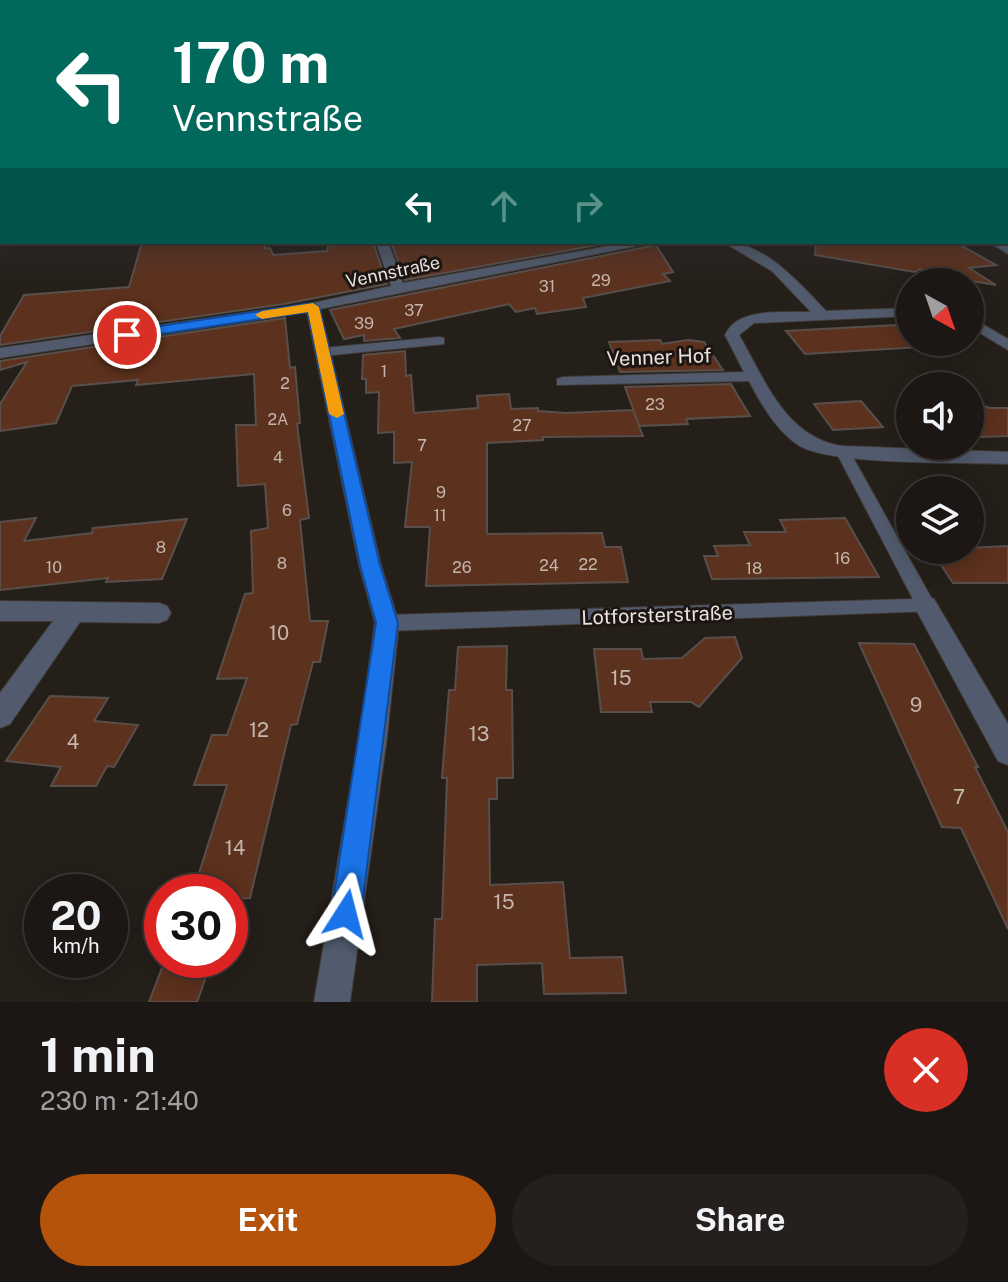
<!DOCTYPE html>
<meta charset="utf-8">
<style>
:root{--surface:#1c1714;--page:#25201d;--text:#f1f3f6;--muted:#a09fa0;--line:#3a3634;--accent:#b45309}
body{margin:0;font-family:"Public Sans",sans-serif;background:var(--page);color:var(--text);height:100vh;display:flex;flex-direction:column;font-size:30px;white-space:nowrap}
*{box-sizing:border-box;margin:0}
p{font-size:26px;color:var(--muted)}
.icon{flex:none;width:44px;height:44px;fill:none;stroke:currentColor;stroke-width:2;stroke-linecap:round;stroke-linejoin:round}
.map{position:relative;height:1002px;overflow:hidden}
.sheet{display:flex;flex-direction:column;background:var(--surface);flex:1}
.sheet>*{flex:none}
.top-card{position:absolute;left:0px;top:0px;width:1008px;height:244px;box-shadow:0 4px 20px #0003,0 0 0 2px var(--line);background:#00695c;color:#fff;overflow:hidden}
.needle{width:52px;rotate:140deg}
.fabs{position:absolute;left:896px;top:268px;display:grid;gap:16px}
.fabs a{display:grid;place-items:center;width:88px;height:88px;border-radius:50%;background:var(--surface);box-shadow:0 4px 20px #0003,0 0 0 2px var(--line);font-size:40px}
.speed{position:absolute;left:24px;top:874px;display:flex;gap:16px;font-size:40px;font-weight:700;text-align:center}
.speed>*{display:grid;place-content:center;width:104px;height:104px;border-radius:50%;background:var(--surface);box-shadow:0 4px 20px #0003,0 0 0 2px var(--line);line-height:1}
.speed small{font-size:20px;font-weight:400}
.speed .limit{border:12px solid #d22;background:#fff;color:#111}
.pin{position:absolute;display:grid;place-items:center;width:68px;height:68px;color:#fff;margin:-34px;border:4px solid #fff;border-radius:50%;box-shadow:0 2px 8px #0007}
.me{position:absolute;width:88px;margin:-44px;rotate:9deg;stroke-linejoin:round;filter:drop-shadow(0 0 6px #0008)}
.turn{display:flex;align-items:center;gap:28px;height:168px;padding:0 40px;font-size:36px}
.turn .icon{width:104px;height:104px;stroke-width:2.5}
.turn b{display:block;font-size:56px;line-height:68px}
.lanes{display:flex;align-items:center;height:76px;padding:0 40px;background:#0003;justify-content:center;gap:40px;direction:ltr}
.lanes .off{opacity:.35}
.round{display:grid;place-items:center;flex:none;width:84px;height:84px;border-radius:42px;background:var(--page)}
.head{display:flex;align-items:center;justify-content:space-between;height:136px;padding:0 40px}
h1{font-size:48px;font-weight:700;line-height:60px}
.action{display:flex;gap:16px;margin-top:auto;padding:16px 40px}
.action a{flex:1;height:92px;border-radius:48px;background:var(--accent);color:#fff;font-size:32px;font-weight:700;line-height:92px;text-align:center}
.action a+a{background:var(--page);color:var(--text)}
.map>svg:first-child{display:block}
.building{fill:#5c311d;stroke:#584f4b;stroke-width:2}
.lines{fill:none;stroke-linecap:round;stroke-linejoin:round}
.lane-casing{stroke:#403a36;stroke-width:2}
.street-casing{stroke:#403a36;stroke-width:2}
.secondary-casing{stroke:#403a36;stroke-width:2}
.lane{fill:#515b6d;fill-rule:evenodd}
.street{fill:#515b6d;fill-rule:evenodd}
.secondary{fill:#6c7d99;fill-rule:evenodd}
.route{fill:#1a73e8;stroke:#114b97;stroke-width:2}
.slow{fill:#f59e0b}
.labels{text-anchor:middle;stroke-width:6;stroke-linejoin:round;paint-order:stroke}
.number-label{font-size:16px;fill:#c4b6ae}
.far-street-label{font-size:18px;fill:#e7e2df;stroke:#1c1511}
.street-label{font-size:20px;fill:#e7e2df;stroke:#1c1511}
.near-number-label{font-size:20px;fill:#c4b6ae}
</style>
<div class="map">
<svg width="1008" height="1002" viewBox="0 0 1008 1002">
<rect width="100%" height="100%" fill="#251f1a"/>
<g class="building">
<path d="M142 242H265V248H270L273 255 327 251 328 246 373 242 387 284 284 304 0 345V336L24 295 129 287Z"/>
<path d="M391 242H614L405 280Z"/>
<path d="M816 242H955L996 265 969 268 996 285 928 274 920 269 915 272 815 255Z"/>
<path d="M656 245 673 272 663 274 670 281 583 298 586 307 537 314 535 308 516 312 509 304 394 329 400 338 364 341V335L344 339 330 310Z"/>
<path d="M285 318 290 368 295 367 300 423 297 424 309 518 300 520 310 621H328L320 662H313L297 724 291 725 250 898 230 899V892H193L227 785H194L212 735H227L247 678 217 679 245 594 253 593 251 531 268 528 265 484 238 486 236 425H256L254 374 136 385 138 380 72 386 56 423 0 431V404L27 362 0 370V361Z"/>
<path d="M897 325 910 337V342L921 347 805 354 786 331Z"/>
<path d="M660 340 662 344 688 340 704 342 723 370 620 372 609 342Z"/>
<path d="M405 351 406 376 411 375 414 413 478 408 477 396 509 394 511 409 538 408V411L566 413 633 410 639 425 625 387 731 384 750 416 686 419 688 424 639 426 643 436 543 437V440L487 443V534L602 533 605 547H621L628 582 426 586 430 527H405L412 462 394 463V432L378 433 379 392 366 393V379H362L363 355Z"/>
<path d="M861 401 883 427 833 430 814 404Z"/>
<path d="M970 402 990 408H1008V436L980 437 970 427Z"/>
<path d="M36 518 24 541 92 533 93 528 187 519 162 579 106 582 108 578 0 590V522Z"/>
<path d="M845 518 879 577 712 579 704 556H718L714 546 750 545 744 532H786L780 520Z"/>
<path d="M1008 546V583H953L931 550Z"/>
<path d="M735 637 742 658 699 707 691 702H650L652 712H601L594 649H641L643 659 682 658 705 638Z"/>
<path d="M859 643 914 644 978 767H975L1008 832V929L961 828 942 827Z"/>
<path d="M507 646 506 690H512L513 778H497V799H489L490 885 563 882 570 958 622 957 626 993 544 994 542 963 477 965V1002H432L435 919H442L447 778H442L449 690H455L458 647Z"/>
<path d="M50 696 108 698 94 721 138 725 114 767 107 766 96 786H51L61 767 6 761Z"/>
<path d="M165 960H212L197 1002H149Z"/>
</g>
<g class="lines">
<g class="lane-casing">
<g id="lane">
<path d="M440 337 444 338V344L323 356 317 352 323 348Z"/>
<path d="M843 447 850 452 933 601 935 606 933 611 387 631 380 629 377 623 380 617 387 615 913 599 836 452Z"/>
</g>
</g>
<g class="street-casing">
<g id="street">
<rect x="0" y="206" width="2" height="6"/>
<path d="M376 242H388L403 283 631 242H656L320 309 381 565 399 623 387 737 350 1002H314L359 737 375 623 359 565 307 312 0 358V348L313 303 391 286Z"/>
<path d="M723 242C765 242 799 283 826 311L910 308V316L754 323 739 335C765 379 785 438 843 446L1008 452V464C964 462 830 466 798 445 776 430 761 404 749 381L557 385V379L563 377 744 372 725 335C738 306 785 313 811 312L772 271Z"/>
<path d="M989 242 1008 245V254Z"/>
<path d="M920 272 934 282H920L914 276Z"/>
<path d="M970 317 1008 339V350L970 327Z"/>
<path d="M926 596 934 599 1008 724V765L998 761 914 606 918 599Z"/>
<path d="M0 601 159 603 167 606 171 613 167 620 159 623 80 622 10 724 0 728V693L53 621H0Z"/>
</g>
</g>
<g class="secondary-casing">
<g id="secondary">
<path d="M0 140H2L0 147Z"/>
<path d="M1006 174 1008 175V181L1006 180Z"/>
</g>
</g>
<use href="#lane" class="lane"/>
<use href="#street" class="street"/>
<use href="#secondary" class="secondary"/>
</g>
<linearGradient id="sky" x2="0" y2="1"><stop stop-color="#14110e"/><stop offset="0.5" stop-color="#404249"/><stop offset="1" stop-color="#404249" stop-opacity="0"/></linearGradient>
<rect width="1008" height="281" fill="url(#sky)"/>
<path class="route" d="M313 303 319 307 380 565 398 623 361 914 357 925 346 929 335 925 331 914 376 623 360 565 308 312 127 339 120 335 127 331Z"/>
<path class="slow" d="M313 303 319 307 344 414 337 418 329 414 308 312 262 319 255 315 262 311Z"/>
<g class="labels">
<g class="number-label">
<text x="601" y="286">29</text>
<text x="547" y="292">31</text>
<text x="414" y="316">37</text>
<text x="364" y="329">39</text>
<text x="384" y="377">1</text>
<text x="285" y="389">2</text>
<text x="655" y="410">23</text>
<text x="278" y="425">2A</text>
<text x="522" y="431">27</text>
<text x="422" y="451">7</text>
<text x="278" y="463">4</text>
<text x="441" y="498">9</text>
<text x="287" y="516">6</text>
<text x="440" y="521">11</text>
<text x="161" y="553">8</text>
<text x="842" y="564">16</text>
<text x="282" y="569">8</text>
<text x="588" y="570">22</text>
<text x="549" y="571">24</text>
<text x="54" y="573">10</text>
<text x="462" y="573">26</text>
<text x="754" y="574">18</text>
</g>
<g class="far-street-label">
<text transform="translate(393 272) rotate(-12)" y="6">Vennstraße</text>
</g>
<g class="street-label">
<text transform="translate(659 357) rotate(-2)" y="7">Venner Hof</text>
<text transform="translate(657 615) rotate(-2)" y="7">Lotforsterstraße</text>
</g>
<g class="near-number-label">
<text x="279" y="640">10</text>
<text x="621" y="685">15</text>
<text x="916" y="712">9</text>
<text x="259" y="737">12</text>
<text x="479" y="741">13</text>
<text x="73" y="749">4</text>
<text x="959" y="804">7</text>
<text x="235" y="855">14</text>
<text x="504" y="909">15</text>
</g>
</g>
</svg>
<div class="fabs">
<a><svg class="needle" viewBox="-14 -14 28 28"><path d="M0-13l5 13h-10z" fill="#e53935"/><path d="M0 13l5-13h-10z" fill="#a09fa0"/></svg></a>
<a><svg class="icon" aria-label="sound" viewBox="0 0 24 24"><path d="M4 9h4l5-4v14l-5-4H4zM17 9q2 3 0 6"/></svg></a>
<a><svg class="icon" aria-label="layers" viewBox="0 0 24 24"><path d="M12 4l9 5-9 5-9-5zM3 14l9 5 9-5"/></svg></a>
</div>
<div class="speed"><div>20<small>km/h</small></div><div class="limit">30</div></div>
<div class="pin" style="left:127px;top:335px;background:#d93025"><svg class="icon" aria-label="arrive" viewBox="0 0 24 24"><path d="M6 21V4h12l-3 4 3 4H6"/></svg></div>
<svg class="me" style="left:346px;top:914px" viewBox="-20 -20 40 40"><path d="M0-17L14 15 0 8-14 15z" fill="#1a73e8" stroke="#fff" stroke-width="4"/></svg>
<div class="top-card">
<div class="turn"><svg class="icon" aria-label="left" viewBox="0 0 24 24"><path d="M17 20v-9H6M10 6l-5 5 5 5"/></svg><div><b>170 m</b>Vennstraße</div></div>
<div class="lanes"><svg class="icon" aria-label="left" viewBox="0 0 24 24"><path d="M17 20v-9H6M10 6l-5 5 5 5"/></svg><svg class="icon off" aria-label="ahead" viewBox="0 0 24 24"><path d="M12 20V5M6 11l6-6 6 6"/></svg><svg class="icon off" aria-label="right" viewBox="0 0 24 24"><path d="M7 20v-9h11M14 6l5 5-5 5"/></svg></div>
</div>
</div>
<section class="sheet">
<div class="head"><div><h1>1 min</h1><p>230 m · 21:40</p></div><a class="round" style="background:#d93025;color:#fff"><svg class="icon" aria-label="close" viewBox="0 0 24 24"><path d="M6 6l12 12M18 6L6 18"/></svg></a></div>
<div class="action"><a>Exit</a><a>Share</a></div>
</section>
